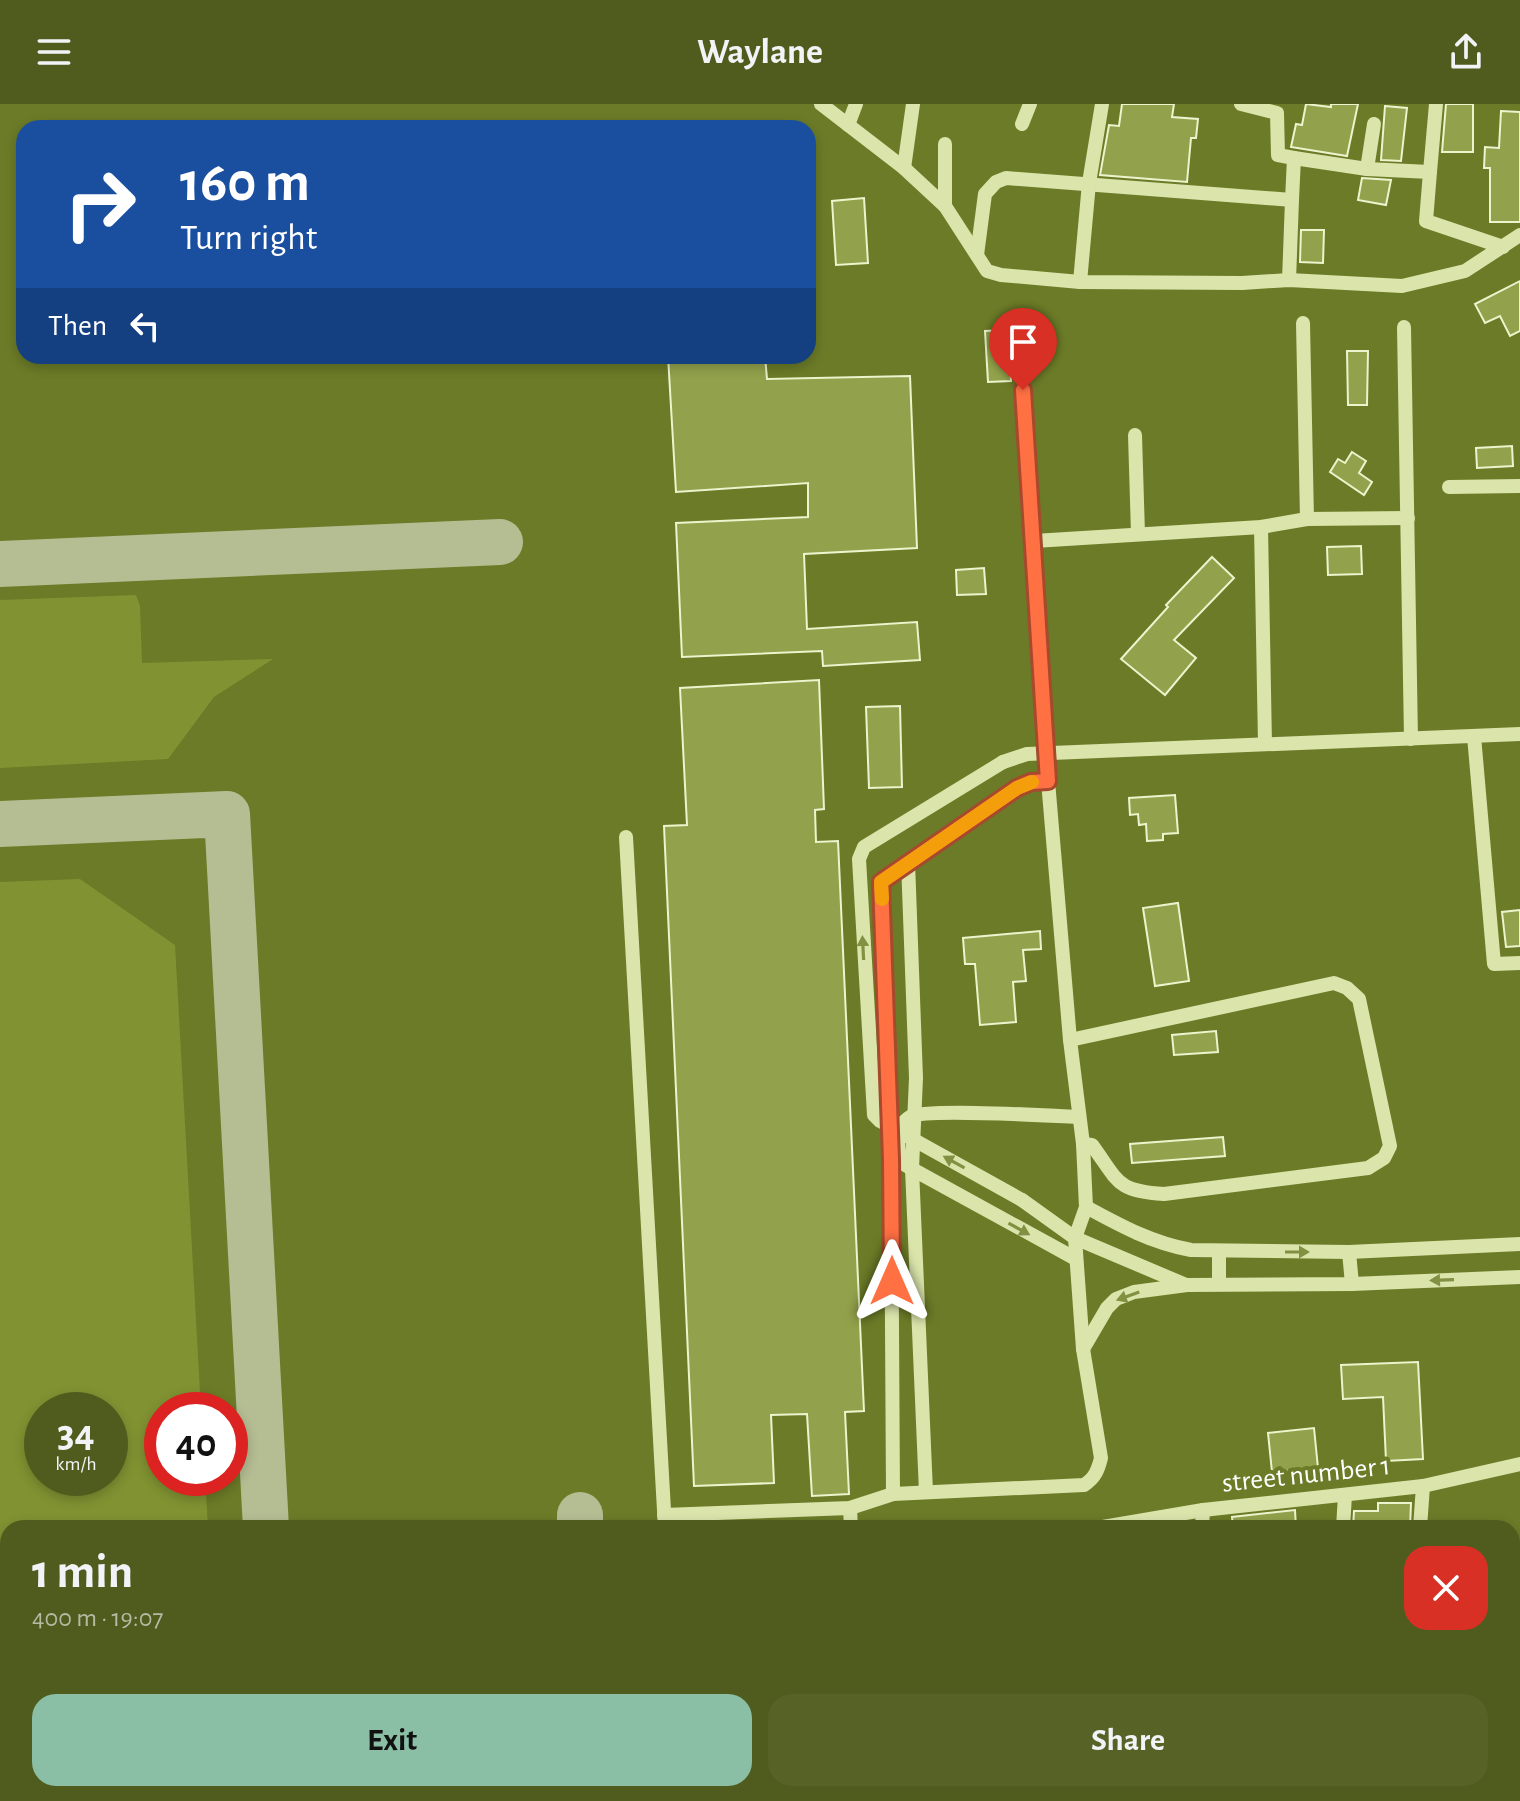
<!DOCTYPE html>
<meta charset="utf-8">
<style>
:root{--surface:#505c1d;--page:#566226;--text:#f1f3f6;--muted:#b4baa4;--accent:#8abfa5}
body{margin:0;font-family:"Alegreya Sans",sans-serif;background:var(--page);color:var(--text);height:100vh;display:flex;flex-direction:column;font-size:30px;white-space:nowrap}
*{box-sizing:border-box;margin:0}
p{font-size:26px;color:var(--muted)}
.icon{flex:none;width:44px;height:44px;fill:none;stroke:currentColor;stroke-width:2;stroke-linecap:round;stroke-linejoin:round}
.map{position:relative;flex:1;overflow:hidden}
.panel{position:absolute;left:0px;top:1416px;width:1520px;height:282px;display:flex;flex-direction:column;background:var(--surface);border-radius:24px 24px 0 0;box-shadow:0 4px 12px #0003}
.panel>*{flex:none}
.banner{position:absolute;left:16px;top:16px;width:800px;height:244px;border-radius:24px;box-shadow:0 4px 12px #0003;background:#1a4fa0;color:#fff;overflow:hidden}
.speed{position:absolute;left:24px;top:1288px;display:flex;gap:16px;font-size:40px;font-weight:700;text-align:center}
.speed>*{display:grid;place-content:center;width:104px;height:104px;border-radius:50%;background:var(--surface);box-shadow:0 4px 12px #0003;line-height:1}
.speed small{font-size:20px;font-weight:400}
.speed .limit{border:12px solid #d22;background:#fff;color:#111}
.pin{position:absolute;display:grid;place-items:center;width:68px;height:68px;color:#fff;margin:-82px -34px;border-radius:50% 50% 50% 0;rotate:-45deg;box-shadow:0 0 8px #0007}
.pin .icon{rotate:45deg}
.me{position:absolute;width:88px;margin:-44px;rotate:0deg;stroke-linejoin:round;filter:drop-shadow(0 0 6px #0008)}
.turn{display:flex;align-items:center;gap:28px;height:168px;padding:0 32px;font-size:36px}
.turn .icon{width:104px;height:104px;stroke-width:2.5}
.turn b{display:block;font-size:56px;line-height:68px}
.then{display:flex;align-items:center;height:76px;padding:0 32px;background:#0003;gap:16px;font-size:30px}
.round{display:grid;place-items:center;flex:none;width:84px;height:84px;border-radius:24px;background:var(--page)}
.summary{display:flex;align-items:center;justify-content:space-between;height:136px;padding:0 32px}
h1{font-size:48px;font-weight:700;line-height:60px}
.cta{display:flex;gap:16px;margin-top:auto;padding:16px 32px}
.cta a{flex:1;height:92px;border-radius:24px;background:var(--accent);color:#111;font-size:32px;font-weight:700;line-height:92px;text-align:center}
.cta a+a{background:var(--page);color:var(--text)}
header{display:flex;justify-content:space-between;align-items:center;height:104px;padding:0 32px;background:var(--surface);font-size:36px;font-weight:700}
.map>svg:first-child{display:block}
.grass{fill:#819232;fill-rule:evenodd}
.lines{fill:none;stroke-linecap:round;stroke-linejoin:round}
.taxiway{stroke:#b5bd93;stroke-width:46}
.building{fill:#92a14b;stroke:#edf3cd;stroke-width:2}
.minor{stroke:#dae4ab;stroke-width:14}
.minor-bridge{stroke:#dae4ab;stroke-width:14}
.oneway{fill:#819041}
.route-casing{stroke:#a6492c;stroke-width:20}
.route{stroke:#ff7043;stroke-width:14}
.slow{stroke:#f59e0b;stroke-width:14}
.labels{text-anchor:middle;stroke-width:8;stroke-linejoin:round;paint-order:stroke}
.street-label{font-size:28px;fill:#fff;stroke:#6b7b27}
</style>
<header><svg class="icon" aria-label="menu" viewBox="0 0 24 24"><path d="M4 6h16M4 12h16M4 18h16"/></svg>Waylane<svg class="icon" aria-label="share" viewBox="0 0 24 24"><path d="M12 15V3M7 8l5-5 5 5M5 13v7h14v-7"/></svg></header>
<div class="map">
<svg width="1520" height="1697" viewBox="0 0 1520 1697">
<rect width="100%" height="100%" fill="#6b7b27"/>
<g class="grass">
<path d="M136 491 140 502 142 559 273 555 214 593 168 655 0 664V496Z"/>
<path d="M80 775 175 841 201 1306H162V1374H205L208 1424H8V1690H222L223 1697H0V778ZM42 1306H110V1374H42Z"/>
</g>
<g class="lines">
<g class="taxiway">
<path d="M0 460 500 438"/>
<path d="M0 720 227 710 266 1424"/>
<path d="M580 1411V1424"/>
<path d="M281 1690V1697"/>
<path d="M596 1690V1697"/>
</g>
</g>
<g class="building">
<path d="M1122 0H1174L1172 13 1198 15 1196 34H1191L1187 78 1100 71 1109 21 1119 22Z"/>
<path d="M1306 0 1331 3V0H1358L1347 52 1291 43 1296 20 1302 21Z"/>
<path d="M1446 0H1473V48H1442Z"/>
<path d="M1385 2 1407 4 1401 57 1381 56Z"/>
<path d="M1501 7 1520 8V118H1490V64H1484L1485 43 1499 44Z"/>
<path d="M1362 74 1391 76 1386 101 1358 96Z"/>
<path d="M864 94 868 159 836 161 832 97Z"/>
<path d="M1301 126H1324L1323 159 1300 158Z"/>
<path d="M1520 177V227L1510 232 1500 212 1485 219 1475 200Z"/>
<path d="M1008 226 1011 277 988 278 985 227Z"/>
<path d="M1347 247H1368L1367 301H1348Z"/>
<path d="M668 252H765L767 275 910 272 917 444 804 450 807 525 917 518 920 556 823 562 822 547 682 553 676 419 808 413V379L676 388Z"/>
<path d="M1512 342 1513 362 1477 364 1476 344Z"/>
<path d="M1352 348 1366 357 1359 369 1372 378 1364 391 1330 368 1338 355 1345 359Z"/>
<path d="M1361 442 1362 470 1328 471 1327 443Z"/>
<path d="M1212 453 1234 474 1174 536 1196 554 1165 591 1121 555 1168 503 1166 501Z"/>
<path d="M984 464 986 490 957 491 956 466Z"/>
<path d="M819 576 824 705 815 706 816 738 838 737 864 1307 845 1308 849 1390 812 1392 807 1310 771 1311 774 1379 694 1382 664 722 687 721 680 584Z"/>
<path d="M900 602 902 683 869 684 866 603Z"/>
<path d="M1175 691 1178 729 1163 730V736L1147 737 1146 720 1139 721 1138 710 1130 711 1129 694Z"/>
<path d="M1178 799 1189 877 1155 882 1143 804Z"/>
<path d="M1520 806V842L1506 843 1502 808Z"/>
<path d="M1040 827 1041 845 1023 846 1026 877 1013 878 1016 918 980 921 975 860H965L963 834Z"/>
<path d="M1216 927 1218 948 1174 951 1172 931Z"/>
<path d="M1223 1033 1225 1052 1132 1059 1130 1040Z"/>
<path d="M1418 1258 1423 1355 1386 1357 1383 1293 1343 1295 1341 1261Z"/>
<path d="M1314 1324 1318 1364 1272 1368 1268 1329Z"/>
<path d="M1378 1399H1411L1410 1424H1353L1354 1407H1378Z"/>
<path d="M1295 1406 1296 1424H1233L1232 1413Z"/>
</g>
<g class="lines">
<g class="minor">
<path d="M821 0 904 64 945 102 987 167 1001 171 1080 178 1242 179 1289 176 1402 182 1465 167 1520 131"/>
<path d="M1241 0 1277 9 1278 51 1294 54 1292 96"/>
<path d="M1022 20 1030 0"/>
<path d="M848 21 856 0"/>
<path d="M945 40V102"/>
<path d="M1294 54 1367 65 1430 68 1426 117 1503 143"/>
<path d="M904 64 913 0"/>
<path d="M1367 65 1374 20"/>
<path d="M1430 68 1436 0"/>
<path d="M977 151 985 90 996 78 1006 74 1292 96 1289 176"/>
<path d="M1080 178 1089 79 1102 0"/>
<path d="M1303 219 1307 415"/>
<path d="M1404 223 1411 635"/>
<path d="M1023 286 1048 677 1070 936 1083 1040 1086 1103 1075 1134 1083 1245 1101 1354C1098 1366 1095 1374 1084 1381L893 1390 891 1055 881 778 1017 684 1031 678 1048 677"/>
<path d="M1135 331 1138 430"/>
<path d="M1449 383 1520 382"/>
<path d="M1261 423 1265 640"/>
<path d="M1034 437 1261 423 1307 415 1408 414"/>
<path d="M1474 632 1494 860 1520 859"/>
<path d="M1003 658 1027 650 1520 630"/>
<path d="M626 733 665 1424"/>
<path d="M908 758 916 974 912 1065 926 1388"/>
<path d="M1070 936 1334 879 1347 884 1359 895 1390 1042 1384 1054 1368 1064 1164 1090C1116 1087 1119 1078 1092 1041L1083 1040"/>
<path d="M1022 1096 1075 1134 1186 1181"/>
<path d="M1086 1103C1121 1122 1152 1139 1191 1146L1349 1148 1520 1140"/>
<path d="M1349 1148 1352 1180"/>
<path d="M1076 1155 912 1065 902 1059C897 1044 895 1022 910 1013 924 1004 1054 1012 1079 1013"/>
<path d="M1219 1180V1148"/>
<path d="M1083 1245 1107 1204 1116 1195 1134 1188 1187 1181 1352 1180 1520 1173"/>
<path d="M850 1404 851 1424"/>
<path d="M664 1411 850 1404 893 1390"/>
<path d="M1097 1424 1203 1406 1423 1382 1520 1360"/>
<path d="M1202 1424 1203 1406"/>
<path d="M1343 1424 1345 1391"/>
<path d="M1420 1424 1423 1382"/>
<path d="M1512 1509H1520"/>
<path d="M1520 1620 1517 1646 1520 1649"/>
<path d="M680 1690 681 1697"/>
<path d="M865 1690 867 1697"/>
<path d="M1171 1697V1690"/>
<path d="M1283 1697V1690"/>
<path d="M1404 1697V1690"/>
</g>
<path class="minor-bridge" d="M1003 658 864 743 859 755 874 1011 880 1017 1022 1096"/>
</g>
<defs><path id="oneway-solid" d="M-6-.8H1V-3.2L6.5 0L1 3.2V.8H-6Z" transform="scale(2)"/></defs>
<g class="oneway">
<use href="#oneway-solid" transform="translate(863 844) rotate(-93)"/>
<use href="#oneway-solid" transform="translate(954 1058) rotate(-151)"/>
<use href="#oneway-solid" transform="translate(1019 1125) rotate(29)"/>
<use href="#oneway-solid" transform="translate(1297 1148)"/>
<use href="#oneway-solid" transform="translate(1442 1176) rotate(178)"/>
<use href="#oneway-solid" transform="translate(1128 1192) rotate(160)"/>
</g>
<g class="lines">
<g class="route-casing">
<path id="route" d="M892 1177 891 1055 881 778 1017 684 1031 678 1048 677 1023 286"/>
</g>
<use href="#route" class="route"/>
<path class="slow" d="M882 795 881 778 1017 684 1032 678"/>
</g>
<g class="labels">
<g class="street-label">
<text transform="translate(1306 1369) rotate(-6)" y="10">street number 1</text>
</g>
</g>
</svg>
<div class="speed"><div>34<small>km/h</small></div><div class="limit">40</div></div>
<div class="pin" style="left:1023px;top:286px;background:#d93025"><svg class="icon" aria-label="arrive" viewBox="0 0 24 24"><path d="M6 21V4h12l-3 4 3 4H6"/></svg></div>
<svg class="me" style="left:892px;top:1177px" viewBox="-20 -20 40 40"><path d="M0-17L14 15 0 8-14 15z" fill="#ff7043" stroke="#fff" stroke-width="4"/></svg>
<div class="banner">
<div class="turn"><svg class="icon" aria-label="right" viewBox="0 0 24 24"><path d="M7 20v-9h11M14 6l5 5-5 5"/></svg><div><b>160 m</b>Turn right</div></div>
<div class="then">Then<svg class="icon" aria-label="left" viewBox="0 0 24 24"><path d="M17 20v-9H6M10 6l-5 5 5 5"/></svg></div>
</div>
<section class="panel">
<div class="summary"><div><h1>1 min</h1><p>400 m · 19:07</p></div><a class="round" style="background:#d93025;color:#fff"><svg class="icon" aria-label="close" viewBox="0 0 24 24"><path d="M6 6l12 12M18 6L6 18"/></svg></a></div>
<div class="cta"><a>Exit</a><a>Share</a></div>
</section>
</div>
